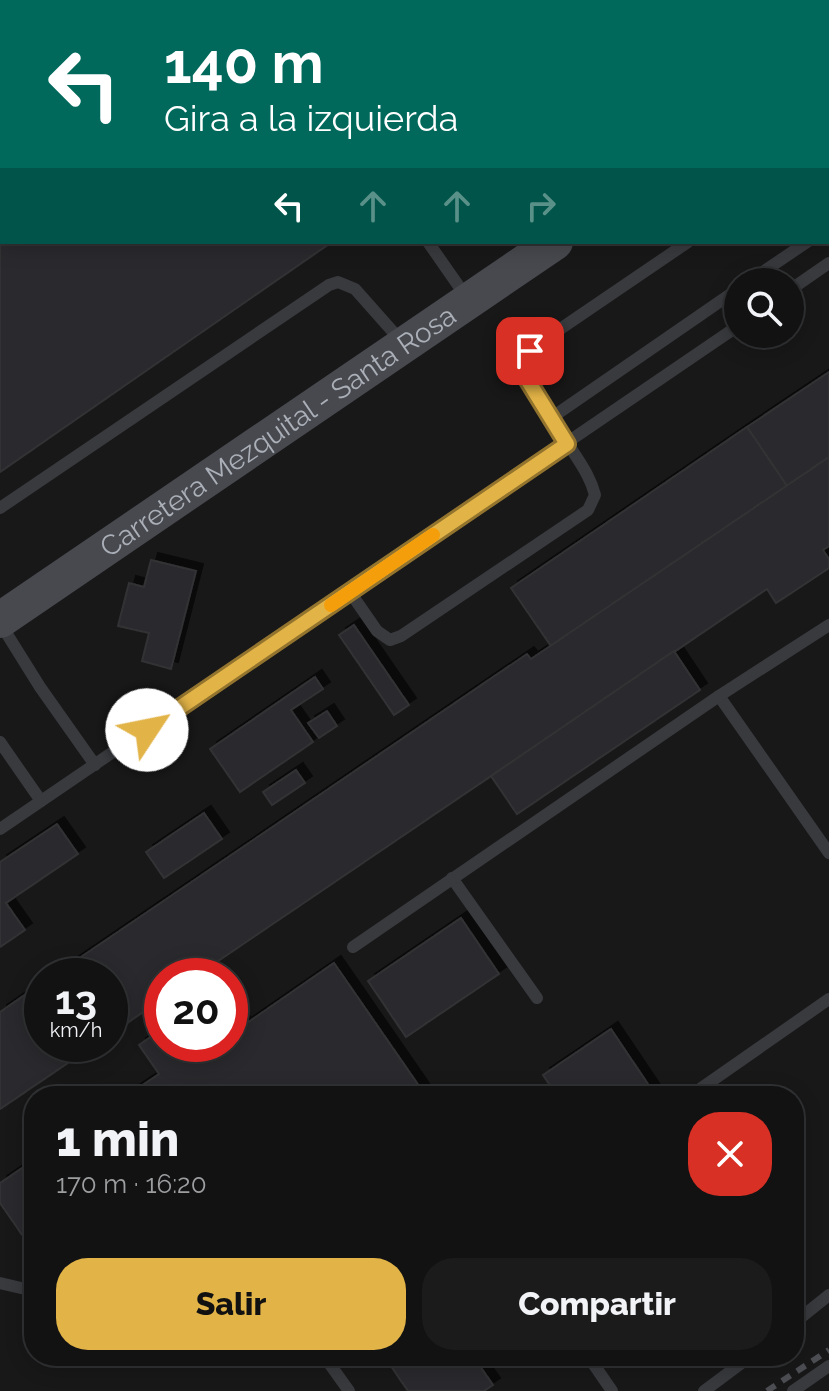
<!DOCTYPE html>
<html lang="es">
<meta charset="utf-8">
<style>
:root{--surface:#121213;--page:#1b1b1c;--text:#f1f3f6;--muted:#9c9ea0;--line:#313233;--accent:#e2b347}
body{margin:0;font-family:Raleway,sans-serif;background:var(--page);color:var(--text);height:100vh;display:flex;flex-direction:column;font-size:30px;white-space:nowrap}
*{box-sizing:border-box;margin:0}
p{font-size:26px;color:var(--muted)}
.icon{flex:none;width:44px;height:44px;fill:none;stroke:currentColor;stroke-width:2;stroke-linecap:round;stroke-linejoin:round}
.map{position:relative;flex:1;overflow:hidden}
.side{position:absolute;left:24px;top:1086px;width:780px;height:280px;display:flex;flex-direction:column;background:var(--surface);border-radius:32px;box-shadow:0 4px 20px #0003,0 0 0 2px var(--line)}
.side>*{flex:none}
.guide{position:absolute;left:0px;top:0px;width:830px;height:244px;box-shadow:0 4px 20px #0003,0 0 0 2px var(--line);background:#00695c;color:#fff;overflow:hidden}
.controls{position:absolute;left:724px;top:268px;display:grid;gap:16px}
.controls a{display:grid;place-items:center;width:80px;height:80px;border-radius:50%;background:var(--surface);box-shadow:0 4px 20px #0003,0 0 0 2px var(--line);font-size:40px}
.speed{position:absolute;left:24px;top:958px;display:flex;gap:16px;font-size:40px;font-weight:700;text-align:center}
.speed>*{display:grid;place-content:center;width:104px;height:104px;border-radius:50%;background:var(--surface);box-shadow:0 4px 20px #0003,0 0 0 2px var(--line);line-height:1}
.speed small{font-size:20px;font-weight:400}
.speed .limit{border:12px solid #d22;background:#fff;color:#111}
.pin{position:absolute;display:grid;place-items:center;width:68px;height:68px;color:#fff;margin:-34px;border-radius:16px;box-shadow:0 4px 12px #0006}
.me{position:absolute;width:88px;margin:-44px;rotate:56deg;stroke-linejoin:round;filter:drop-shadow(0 0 6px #0008)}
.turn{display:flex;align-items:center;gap:28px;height:168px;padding:0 32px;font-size:36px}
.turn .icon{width:104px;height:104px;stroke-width:2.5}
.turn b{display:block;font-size:56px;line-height:68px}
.lanes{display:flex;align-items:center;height:76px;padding:0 32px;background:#0003;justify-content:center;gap:40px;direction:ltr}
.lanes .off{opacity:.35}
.round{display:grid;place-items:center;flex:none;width:84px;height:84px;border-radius:32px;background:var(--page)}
.summary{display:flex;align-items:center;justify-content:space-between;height:136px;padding:0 32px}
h1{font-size:48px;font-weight:800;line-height:60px}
.cta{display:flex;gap:16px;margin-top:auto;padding:16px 32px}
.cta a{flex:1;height:92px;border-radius:32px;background:var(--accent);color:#111;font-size:32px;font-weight:800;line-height:92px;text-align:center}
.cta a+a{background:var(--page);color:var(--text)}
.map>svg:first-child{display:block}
.building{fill:#2b2b2d;stroke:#323235;stroke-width:2;filter:url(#shadow)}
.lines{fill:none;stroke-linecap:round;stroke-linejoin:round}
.service{stroke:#393a3e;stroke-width:12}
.secondary{stroke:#47494e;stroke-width:36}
.rail{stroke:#4c4e53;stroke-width:6;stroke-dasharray:10 8;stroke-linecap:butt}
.route-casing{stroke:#93742e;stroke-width:20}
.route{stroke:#e2b347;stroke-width:14}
.slow{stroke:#f59e0b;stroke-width:14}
.labels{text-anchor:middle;stroke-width:8;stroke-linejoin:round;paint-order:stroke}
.street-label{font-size:28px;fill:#abafb8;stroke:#131314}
</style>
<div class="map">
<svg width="829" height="1391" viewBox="0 0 829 1391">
<defs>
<filter id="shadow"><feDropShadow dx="7" dy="-7" stdDeviation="0" flood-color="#0009"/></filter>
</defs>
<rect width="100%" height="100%" fill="#181819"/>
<g class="building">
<path d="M0 0 217 2H2V242H332L0 472Z"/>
<path d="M307 0H717L714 2Z"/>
<path d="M829 372V457L787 486 747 427Z"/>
<path d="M747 427 787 486 551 646 511 588Z"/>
<path d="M829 457V546L823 550 829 559V568L776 603 767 589 196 976H162V999L110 1035V976H53L527 654 531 659Z"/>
<path d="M151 560 196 571 171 669 142 661 149 633 118 626 129 583 144 587Z"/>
<path d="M354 625 409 705 394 715 339 635Z"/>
<path d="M674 651 700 690 517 814 491 776Z"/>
<path d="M315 677 323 689 291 710 313 742 240 792 210 749Z"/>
<path d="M327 711 337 726 319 738 308 723Z"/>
<path d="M296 770 305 783 272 805 263 792Z"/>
<path d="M204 813 222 839 164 878 146 852Z"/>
<path d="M57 824 78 854 6 903 25 930 0 947V862Z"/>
<path d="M461 918 499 974 406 1037 368 981Z"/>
<path d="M334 963 426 1096H126L159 1074 139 1045 162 1029V1044H230V1005L244 1025Z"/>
<path d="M42 983V1044H96L0 1109V1012Z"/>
<path d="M611 1029 656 1096H557L543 1075Z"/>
<path d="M34 1160V1252L0 1203V1183Z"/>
<path d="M384 1356H473L493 1385 484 1391H408Z"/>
</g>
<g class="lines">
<g class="service">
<path d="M257 0 258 2"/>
<path d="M828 205V209"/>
<path d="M428 242 467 298"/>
<path d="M748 282 807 242"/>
<path d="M790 290 829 263"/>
<path d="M551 418 738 289"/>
<path d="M0 508 329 285 338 282 355 289 402 342"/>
<path d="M350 592 377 631 390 640 401 636 588 510 595 495C590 475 579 462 569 445 551 420 532 393 522 363L530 351 544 340 688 242"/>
<path d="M0 623 40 687 95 765"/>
<path d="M719 696 829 853"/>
<path d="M0 742 41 801"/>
<path d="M0 829 738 326"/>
<path d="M452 878 537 998"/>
<path d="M353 947 719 696 829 625"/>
<path d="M690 1096 829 999"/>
<path d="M0 1283 34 1291"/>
<path d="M794 1323 829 1295"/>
<path d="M324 1356 349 1391"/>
<path d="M588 1356 612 1391"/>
<path d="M704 1391 751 1356"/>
<path d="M793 1391 829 1366"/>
</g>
<g class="secondary">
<path d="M828 57 829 56"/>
<path id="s1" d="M0 620 555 242"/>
</g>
<path class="rail" d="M767 1391 829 1350"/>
</g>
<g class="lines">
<g class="route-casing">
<path id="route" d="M147 730 567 444 527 379 522 363 530 351"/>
</g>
<use href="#route" class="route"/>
<path class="slow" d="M331 605 433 535"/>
</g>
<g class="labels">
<g class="street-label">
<text dy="10" stroke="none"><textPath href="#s1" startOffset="336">Carretera Mezquital - Santa Rosa</textPath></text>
</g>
</g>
</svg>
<div class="controls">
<a><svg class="icon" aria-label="search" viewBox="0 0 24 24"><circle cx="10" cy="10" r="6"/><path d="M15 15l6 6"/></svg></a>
</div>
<div class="speed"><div>13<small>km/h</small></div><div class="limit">20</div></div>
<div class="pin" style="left:530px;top:351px;background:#d93025"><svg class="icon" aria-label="arrive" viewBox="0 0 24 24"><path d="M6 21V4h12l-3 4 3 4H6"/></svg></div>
<svg class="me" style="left:147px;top:730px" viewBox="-20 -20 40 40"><circle r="19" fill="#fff"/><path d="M0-13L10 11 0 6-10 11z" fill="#e2b347"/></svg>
<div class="guide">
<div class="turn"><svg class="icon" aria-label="left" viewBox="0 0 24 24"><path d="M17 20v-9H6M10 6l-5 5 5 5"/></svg><div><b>140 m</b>Gira a la izquierda</div></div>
<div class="lanes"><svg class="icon" aria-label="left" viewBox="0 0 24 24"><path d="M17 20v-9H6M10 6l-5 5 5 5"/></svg><svg class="icon off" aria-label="ahead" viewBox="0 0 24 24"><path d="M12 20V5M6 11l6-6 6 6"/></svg><svg class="icon off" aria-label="ahead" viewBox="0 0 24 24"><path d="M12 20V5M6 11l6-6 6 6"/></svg><svg class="icon off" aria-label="right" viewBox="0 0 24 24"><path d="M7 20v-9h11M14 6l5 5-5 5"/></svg></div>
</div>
<section class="side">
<div class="summary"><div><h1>1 min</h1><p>170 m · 16:20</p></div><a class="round" style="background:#d93025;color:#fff"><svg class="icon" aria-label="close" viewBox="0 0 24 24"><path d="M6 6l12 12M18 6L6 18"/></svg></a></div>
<div class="cta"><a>Salir</a><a>Compartir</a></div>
</section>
</div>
